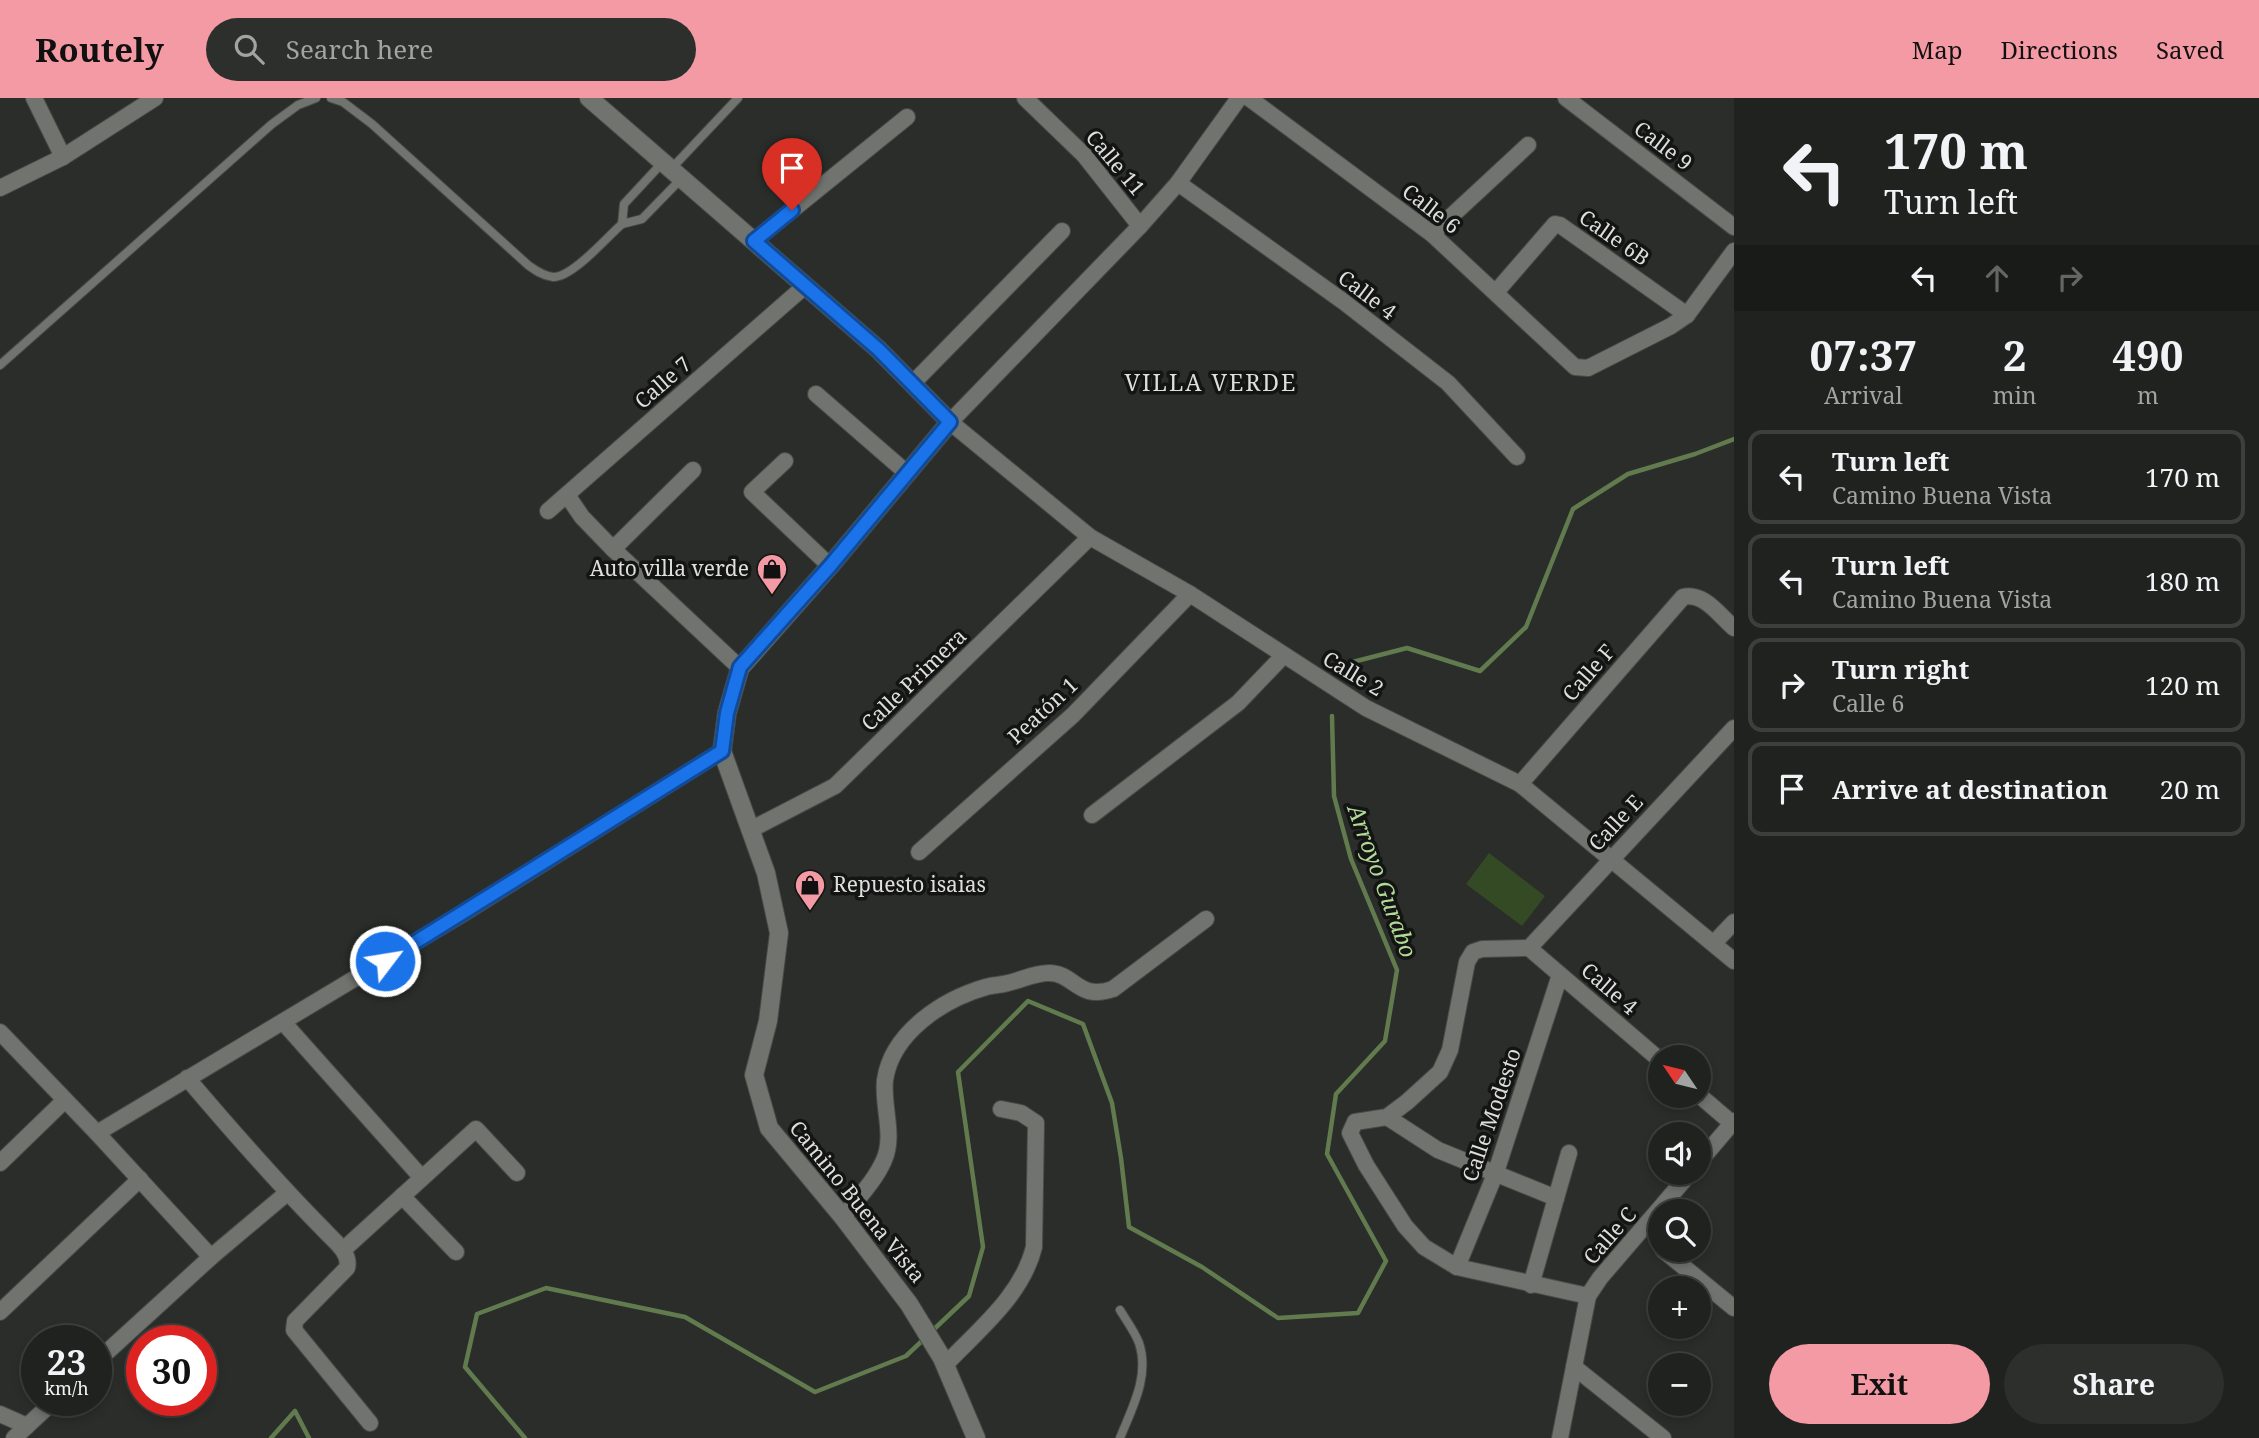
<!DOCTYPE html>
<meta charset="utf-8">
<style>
:root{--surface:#20221f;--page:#2d2f2c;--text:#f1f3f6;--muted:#a2a4a4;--line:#3d3f3d;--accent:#f49aa4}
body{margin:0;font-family:"Noto Serif",serif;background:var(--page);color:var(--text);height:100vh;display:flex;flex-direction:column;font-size:26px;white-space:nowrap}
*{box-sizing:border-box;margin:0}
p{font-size:23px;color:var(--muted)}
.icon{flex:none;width:38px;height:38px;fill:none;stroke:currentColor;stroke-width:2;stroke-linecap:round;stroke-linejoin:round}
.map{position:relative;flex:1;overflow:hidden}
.side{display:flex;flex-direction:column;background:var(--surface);width:525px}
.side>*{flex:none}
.guide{background:#20221f;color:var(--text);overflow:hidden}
.needle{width:46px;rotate:305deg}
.tools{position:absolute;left:1648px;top:947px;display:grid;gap:14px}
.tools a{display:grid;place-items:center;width:63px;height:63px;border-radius:50%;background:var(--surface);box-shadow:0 4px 10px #0003,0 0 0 2px var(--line);font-size:35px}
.speed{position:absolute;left:21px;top:1227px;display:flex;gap:14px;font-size:35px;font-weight:700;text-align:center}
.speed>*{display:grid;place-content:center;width:91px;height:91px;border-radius:50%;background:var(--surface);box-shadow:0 4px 10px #0003,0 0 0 2px var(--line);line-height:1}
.speed small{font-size:18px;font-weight:400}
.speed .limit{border:10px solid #d22;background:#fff;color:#111}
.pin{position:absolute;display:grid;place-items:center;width:60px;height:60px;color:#fff;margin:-72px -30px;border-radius:50% 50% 50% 0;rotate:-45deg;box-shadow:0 0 7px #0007}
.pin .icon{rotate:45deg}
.me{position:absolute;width:77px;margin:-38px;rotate:59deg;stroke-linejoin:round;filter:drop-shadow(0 0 5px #0008)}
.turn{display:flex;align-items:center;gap:24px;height:147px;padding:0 35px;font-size:32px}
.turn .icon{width:91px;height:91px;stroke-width:2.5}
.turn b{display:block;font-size:49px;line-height:60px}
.lanes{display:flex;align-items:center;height:66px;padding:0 35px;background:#0003;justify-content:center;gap:35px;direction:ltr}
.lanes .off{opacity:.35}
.eta{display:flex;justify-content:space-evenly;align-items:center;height:119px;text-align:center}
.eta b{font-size:42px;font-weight:700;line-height:49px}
.button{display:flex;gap:14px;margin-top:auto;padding:14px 35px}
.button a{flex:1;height:80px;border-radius:42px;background:var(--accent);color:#111;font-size:28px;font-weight:700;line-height:80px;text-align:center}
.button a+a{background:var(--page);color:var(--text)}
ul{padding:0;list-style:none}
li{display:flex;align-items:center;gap:21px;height:94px;margin:0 14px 10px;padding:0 21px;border:4px solid var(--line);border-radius:14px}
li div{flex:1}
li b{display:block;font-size:26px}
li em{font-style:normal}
header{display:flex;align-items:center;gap:42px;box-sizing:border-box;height:98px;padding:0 35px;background:var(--accent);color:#111}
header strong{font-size:33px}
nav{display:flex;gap:38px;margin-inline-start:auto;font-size:24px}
.search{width:490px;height:63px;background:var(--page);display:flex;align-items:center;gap:18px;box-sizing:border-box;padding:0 24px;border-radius:38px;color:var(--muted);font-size:26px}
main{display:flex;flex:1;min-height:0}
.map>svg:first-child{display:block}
.green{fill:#344a24}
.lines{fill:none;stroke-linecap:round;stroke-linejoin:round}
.stream{stroke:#617b4f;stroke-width:4.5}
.lane-casing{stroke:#484a46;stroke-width:10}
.street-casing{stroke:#484a46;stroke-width:18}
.secondary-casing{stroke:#484a46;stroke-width:20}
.lane{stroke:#71736f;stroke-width:8}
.street{stroke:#71736f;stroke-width:16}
.secondary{stroke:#71736f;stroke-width:18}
.route-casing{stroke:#114b97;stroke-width:18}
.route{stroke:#1a73e8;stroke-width:12}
.labels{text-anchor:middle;stroke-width:7;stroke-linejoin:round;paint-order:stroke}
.street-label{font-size:21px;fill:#dddfdc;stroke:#131413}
.poi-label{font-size:21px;fill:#dddfdc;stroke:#131413;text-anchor:end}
.neighbourhood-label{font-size:23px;letter-spacing:2px;fill:#dddfdc;stroke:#131413}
.water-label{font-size:23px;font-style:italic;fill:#b0da95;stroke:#131413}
</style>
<header>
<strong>Routely</strong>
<div class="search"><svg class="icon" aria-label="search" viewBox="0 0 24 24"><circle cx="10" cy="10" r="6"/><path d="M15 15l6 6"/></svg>Search here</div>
<nav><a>Map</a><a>Directions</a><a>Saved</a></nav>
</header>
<main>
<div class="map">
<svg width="1734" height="1340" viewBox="0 0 1734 1340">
<rect width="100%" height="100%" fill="#2a2d29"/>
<path class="green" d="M1489 755 1545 798 1522 828 1466 786Z"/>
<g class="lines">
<g class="stream">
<path d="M1345 566 1407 550 1480 573 1526 529 1573 411 1628 376 1695 356 1734 341"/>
<path d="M930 1235 969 1198 983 1149 958 974 1028 903 1083 926 1112 1005 1121 1060 1129 1129 1202 1169 1278 1220 1358 1215 1386 1163 1327 1056 1336 996 1385 943 1397 872 1351 761 1334 698 1332 618"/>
<path d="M271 1340 295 1313 309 1340"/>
<path d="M525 1340 465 1269 477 1216 546 1190 685 1219 815 1294 906 1258 924 1241"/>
</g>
<g class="lane-casing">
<g id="lane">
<path d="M331 0 343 4 372 26 528 167C535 172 543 178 553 179 572 180 607 139 622 126"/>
<path d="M663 64 624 106 622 126 642 121 681 81"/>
<path d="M671 71 738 0"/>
<path d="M0 267 272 26 298 7 316 0"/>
<path d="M1120 1340C1132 1310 1150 1278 1139 1245 1135 1234 1126 1222 1120 1212"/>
</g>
</g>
<g class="street-casing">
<g id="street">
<path d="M34 0 63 59"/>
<path d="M1025 0 1084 57 1140 128"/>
<path d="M1239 0 1178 85 1140 128 950 324 1090 439 1190 496 1366 610 1520 686 1734 863"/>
<path d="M1249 0 1432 136 1575 269 1588 270 1671 228 1687 217 1734 153"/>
<path d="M1566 0 1734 129"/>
<path d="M1178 85 1344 204 1448 285 1517 359"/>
<path d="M0 90 63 59 155 0"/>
<path d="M1432 136 1528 47"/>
<path d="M754 143 907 19"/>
<path d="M1496 194 1555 126 1560 127 1687 217"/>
<path d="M912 286 1062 133"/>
<path d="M816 296 908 376"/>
<path d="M785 363 752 394 830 468"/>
<path d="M567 397 582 419 613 451 740 570"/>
<path d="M548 413 805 188"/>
<path d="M613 451 693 372"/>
<path d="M1520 686 1683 499C1704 494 1719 517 1734 530"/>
<path d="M1092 717 1238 605 1284 557"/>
<path d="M750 732 835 688 1090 439"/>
<path d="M919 754 1073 617 1190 496"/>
<path d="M1714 845 1734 824"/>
<path d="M1529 850 1482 851 1473 854 1467 864 1450 952 1440 974 1407 1004 1387 1019 1355 1024 1350 1035 1366 1067 1405 1128 1424 1149 1457 1169 1588 1198"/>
<path d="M1529 850 1734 630"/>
<path d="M1529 850 1661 963"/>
<path d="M283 924 422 1080"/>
<path d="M0 934 97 1035 211 1159"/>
<path d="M187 980C232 1033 277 1085 326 1134 335 1144 351 1155 347 1170L295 1223 294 1232 370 1325"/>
<path d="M1699 997 1734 1027"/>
<path d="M1387 1019 1438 1052 1556 1100"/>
<path d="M97 1035 464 815 722 653"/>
<path d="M1699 1064 1734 1023"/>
<path d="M0 1065 65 1002"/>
<path d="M402 1098 456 1154"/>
<path d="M843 1119C857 1101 875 1083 884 1062 895 1038 882 1007 885 982 892 934 944 901 986 889 993 887 1001 887 1008 885 1021 882 1035 875 1049 875 1075 875 1077 903 1113 891L1206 821"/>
<path d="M343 1152 476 1031 517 1075"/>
<path d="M1663 1152 1734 1210"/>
<path d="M1457 1169 1496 1074 1560 877"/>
<path d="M1531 1187 1569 1055"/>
<path d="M0 1214 140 1081"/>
<path d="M96 1264 211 1159 287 1095"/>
<path d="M945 1267C978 1232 1022 1198 1034 1149L1036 1025 1021 1015 1001 1011"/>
<path d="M1574 1269 1663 1340"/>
<path d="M0 1316 27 1328"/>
<path d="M14 1340 55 1302"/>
<path d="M1560 1340 1588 1198 1600 1180 1691 1074"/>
</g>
</g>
<g class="secondary-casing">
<path id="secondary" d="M589 0 878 251 950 324 830 468 740 570 727 615 722 653 766 775 779 835 768 923 754 977 769 1030 843 1119 909 1206 942 1260 976 1340"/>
</g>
<use href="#lane" class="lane"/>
<use href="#street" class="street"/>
<use href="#secondary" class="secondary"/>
</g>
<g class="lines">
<g class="route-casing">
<path id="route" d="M385 863 722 653 727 615 740 569 830 468 950 324 878 251 754 143 792 112"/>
</g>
<use href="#route" class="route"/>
</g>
<defs>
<g id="shop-pin" transform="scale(1.575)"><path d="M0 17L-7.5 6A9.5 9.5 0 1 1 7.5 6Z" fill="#f49aa4" stroke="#131413"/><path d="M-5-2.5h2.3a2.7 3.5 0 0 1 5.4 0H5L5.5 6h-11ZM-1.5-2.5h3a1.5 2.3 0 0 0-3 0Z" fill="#111"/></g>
</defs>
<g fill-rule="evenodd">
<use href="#shop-pin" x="772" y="471"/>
<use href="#shop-pin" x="810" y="787"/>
</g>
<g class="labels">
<g class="street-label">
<text transform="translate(1663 48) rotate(37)" y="7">Calle 9</text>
<text transform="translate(1115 65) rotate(50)" y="7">Calle 11</text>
<text transform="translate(1431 111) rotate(38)" y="7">Calle 6</text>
<text transform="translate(1614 140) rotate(35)" y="7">Calle 6B</text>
<text transform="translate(1367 197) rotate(37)" y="7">Calle 4</text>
<text transform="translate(663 285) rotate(-41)" y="7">Calle 7</text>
<text transform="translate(1589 575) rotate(-49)" y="7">Calle F</text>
<text transform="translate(1353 576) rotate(31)" y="7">Calle 2</text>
<text transform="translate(914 582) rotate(-44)" y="7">Calle Primera</text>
<text transform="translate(1043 613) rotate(-43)" y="7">Peatón 1</text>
<text transform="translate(1616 725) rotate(-47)" y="7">Calle E</text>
<text transform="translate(1609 891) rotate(41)" y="7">Calle 4</text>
<text transform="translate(1492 1017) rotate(-71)" y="7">Calle Modesto</text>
<text transform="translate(857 1104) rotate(51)" y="7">Camino Buena Vista</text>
<text transform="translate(1610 1138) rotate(-49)" y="7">Calle C</text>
</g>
<g class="poi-label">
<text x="749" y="478">Auto villa verde</text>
<text x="833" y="794" text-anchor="start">Repuesto isaias</text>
</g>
<g class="neighbourhood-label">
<text x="1211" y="293">VILLA VERDE</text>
</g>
<g class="water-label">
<text transform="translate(1382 783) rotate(70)" y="8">Arroyo Gurabo</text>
</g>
</g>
</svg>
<div class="tools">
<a><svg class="needle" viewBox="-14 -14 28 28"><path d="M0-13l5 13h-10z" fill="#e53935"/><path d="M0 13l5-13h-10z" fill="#a2a4a4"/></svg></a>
<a><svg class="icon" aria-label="sound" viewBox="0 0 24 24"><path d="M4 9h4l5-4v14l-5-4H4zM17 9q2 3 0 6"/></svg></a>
<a><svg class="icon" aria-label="search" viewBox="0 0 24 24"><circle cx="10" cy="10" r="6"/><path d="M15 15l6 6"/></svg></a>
<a>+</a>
<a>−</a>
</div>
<div class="speed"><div>23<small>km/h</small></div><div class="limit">30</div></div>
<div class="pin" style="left:792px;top:112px;background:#d93025"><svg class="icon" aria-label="arrive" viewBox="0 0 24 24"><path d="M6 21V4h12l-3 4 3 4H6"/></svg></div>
<svg class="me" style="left:385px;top:863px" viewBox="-20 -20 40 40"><circle r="17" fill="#1a73e8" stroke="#fff" stroke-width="3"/><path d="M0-11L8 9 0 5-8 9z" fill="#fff"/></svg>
</div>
<section class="side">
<div class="guide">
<div class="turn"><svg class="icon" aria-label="left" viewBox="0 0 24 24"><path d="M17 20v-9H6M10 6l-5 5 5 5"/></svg><div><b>170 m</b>Turn left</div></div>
<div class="lanes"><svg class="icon" aria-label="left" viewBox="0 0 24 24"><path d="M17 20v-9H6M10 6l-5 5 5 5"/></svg><svg class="icon off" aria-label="ahead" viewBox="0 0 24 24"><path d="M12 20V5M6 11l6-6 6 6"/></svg><svg class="icon off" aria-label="right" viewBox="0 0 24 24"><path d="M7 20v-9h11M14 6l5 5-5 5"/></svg></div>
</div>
<div class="eta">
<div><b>07:37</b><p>Arrival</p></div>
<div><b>2</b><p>min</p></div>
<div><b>490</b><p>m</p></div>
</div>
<ul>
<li><svg class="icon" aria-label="left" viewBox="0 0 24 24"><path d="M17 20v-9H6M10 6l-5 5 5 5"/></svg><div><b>Turn left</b><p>Camino Buena Vista</p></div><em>170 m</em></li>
<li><svg class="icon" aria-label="left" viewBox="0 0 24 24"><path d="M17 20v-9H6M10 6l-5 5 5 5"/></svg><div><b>Turn left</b><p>Camino Buena Vista</p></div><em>180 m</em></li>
<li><svg class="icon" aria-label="right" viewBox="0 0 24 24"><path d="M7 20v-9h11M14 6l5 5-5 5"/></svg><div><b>Turn right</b><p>Calle 6</p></div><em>120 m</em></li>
<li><svg class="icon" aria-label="arrive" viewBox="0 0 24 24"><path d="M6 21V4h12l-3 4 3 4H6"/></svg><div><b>Arrive at destination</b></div><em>20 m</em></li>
</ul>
<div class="button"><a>Exit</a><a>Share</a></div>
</section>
</main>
